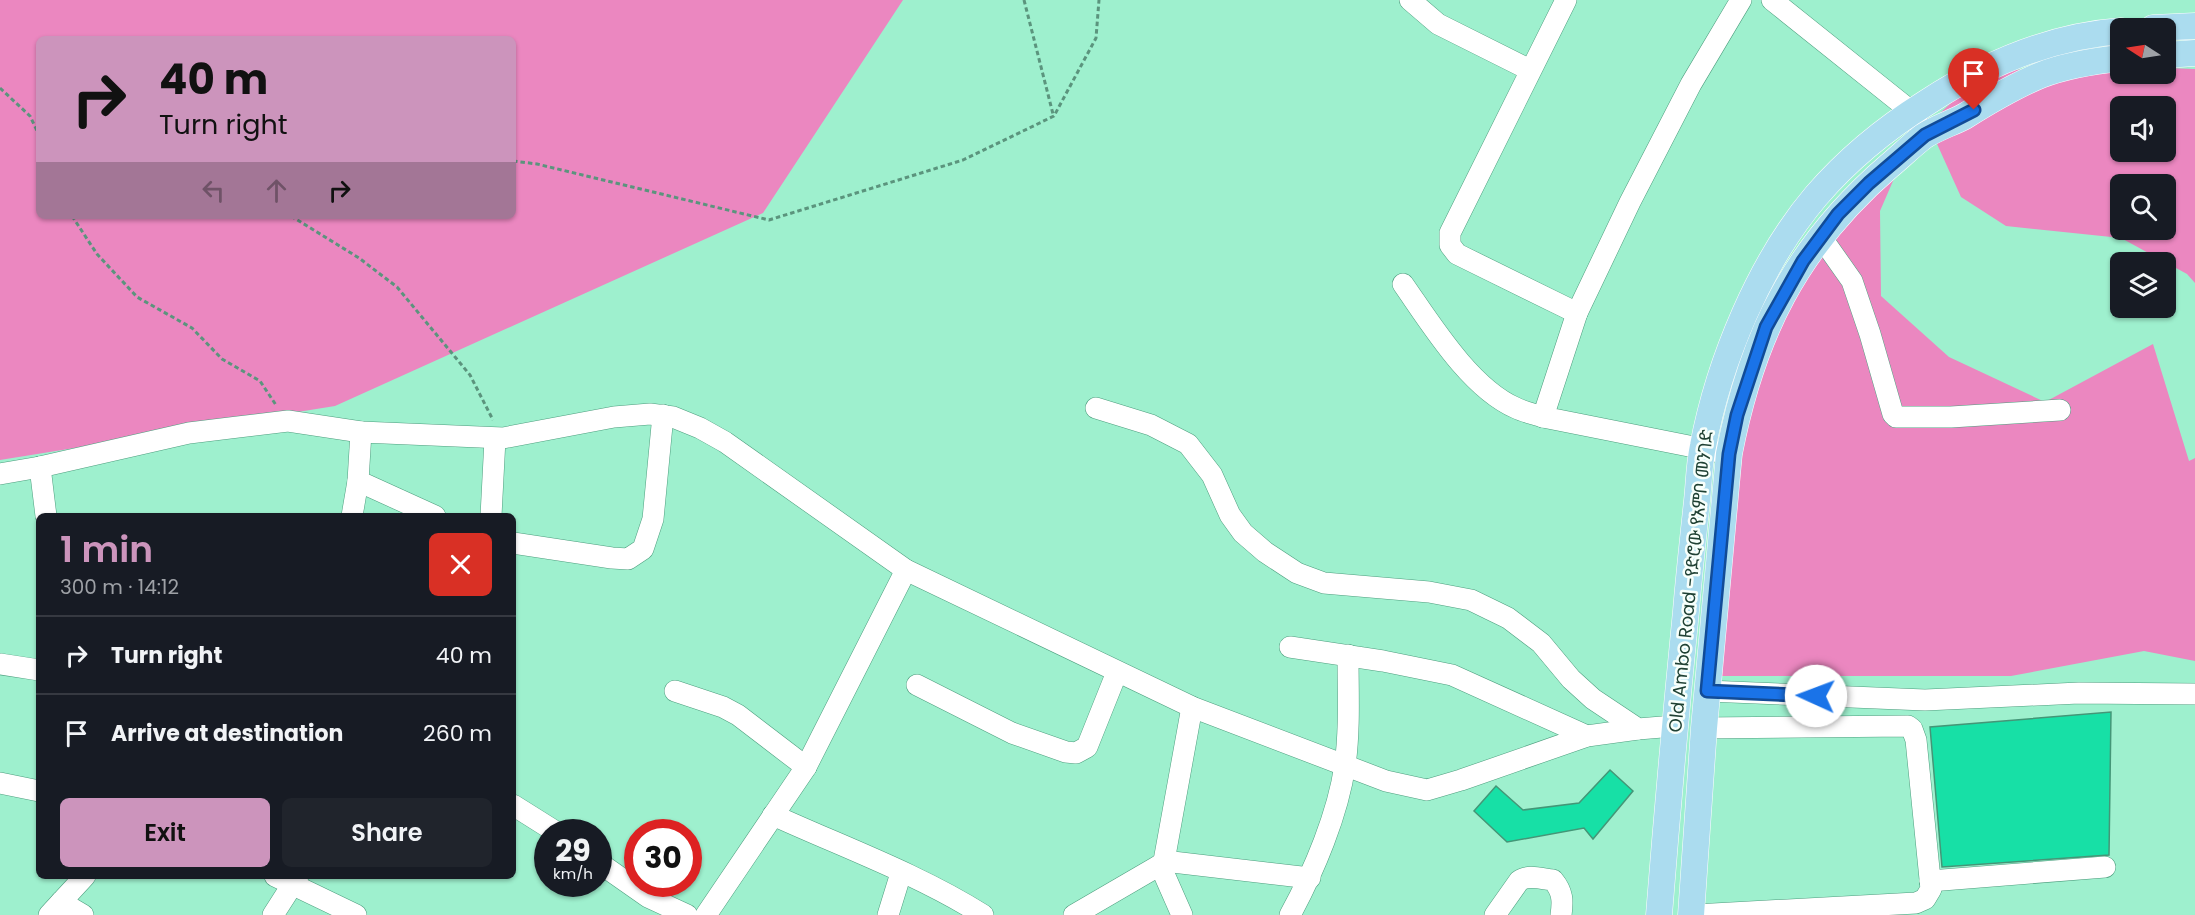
<!DOCTYPE html>
<meta charset="utf-8">
<style>
:root{--surface:#171b24;--page:#20242c;--text:#f1f3f6;--muted:#9ea1a6;--line:#363941;--accent:#cc94bc}
body{margin:0;font-family:Poppins,"Noto Sans Ethiopic",sans-serif;background:var(--page);color:var(--text);height:100vh;display:flex;flex-direction:column;font-size:22px;white-space:nowrap}
*{box-sizing:border-box;margin:0}
p{font-size:20px;color:var(--muted)}
.icon{flex:none;width:33px;height:33px;fill:none;stroke:currentColor;stroke-width:2;stroke-linecap:round;stroke-linejoin:round}
.map{position:relative;flex:1;overflow:hidden}
.panel{position:absolute;left:36px;top:513px;width:480px;height:366px;display:flex;flex-direction:column;background:var(--surface);border-radius:9px;box-shadow:0 2px 4px #0004}
.panel>*{flex:none}
.guide{position:absolute;left:36px;top:36px;width:480px;height:183px;border-radius:9px;box-shadow:0 2px 4px #0004;background:#cc94bc;color:#111;overflow:hidden}
.needle{width:39px;rotate:282deg}
.controls{position:absolute;left:2110px;top:18px;display:grid;gap:12px}
.controls a{display:grid;place-items:center;width:66px;height:66px;border-radius:9px;background:var(--surface);box-shadow:0 2px 4px #0004;font-size:30px}
.speed{position:absolute;left:534px;top:819px;display:flex;gap:12px;font-size:30px;font-weight:700;text-align:center}
.speed>*{display:grid;place-content:center;width:78px;height:78px;border-radius:50%;background:var(--surface);box-shadow:0 2px 4px #0004;line-height:1}
.speed small{font-size:15px;font-weight:400}
.speed .limit{border:9px solid #d22;background:#fff;color:#111}
.pin{position:absolute;display:grid;place-items:center;width:51px;height:51px;color:#fff;margin:-62px -26px;border-radius:50% 50% 50% 0;rotate:-45deg;box-shadow:0 0 6px #0007}
.pin .icon{rotate:45deg}
.me{position:absolute;width:66px;margin:-33px;rotate:272deg;stroke-linejoin:round;filter:drop-shadow(0 0 4px #0008)}
.turn{display:flex;align-items:center;gap:21px;height:126px;padding:0 24px;font-size:27px}
.turn .icon{width:78px;height:78px;stroke-width:2.5}
.turn b{display:block;font-size:42px;line-height:51px}
.lanes{display:flex;align-items:center;height:57px;padding:0 24px;background:#0003;justify-content:center;gap:30px;direction:ltr}
.lanes .off{opacity:.35}
.round{display:grid;place-items:center;flex:none;width:63px;height:63px;border-radius:9px;background:var(--page)}
.summary{display:flex;align-items:center;justify-content:space-between;height:102px;padding:0 24px}
h1{font-size:36px;font-weight:600;line-height:45px;color:var(--accent)}
.action{display:flex;gap:12px;margin-top:auto;padding:12px 24px}
.action a{flex:1;height:69px;border-radius:9px;background:var(--accent);color:#111;font-size:24px;font-weight:600;line-height:69px;text-align:center}
.action a+a{background:var(--page);color:var(--text)}
ul{padding:0;list-style:none}
li{display:flex;align-items:center;gap:18px;height:78px;padding:0 24px;border-top:2px solid var(--line)}
li div{flex:1}
li b{display:block;font-size:22px}
li em{font-style:normal}
.map>svg:first-child{display:block}
.green{fill:#eb87c0;fill-rule:evenodd}
.building{fill:#17e0a6;stroke:#449677;stroke-width:1.5}
.lines{fill:none;stroke-linecap:round;stroke-linejoin:round}
.minor-casing{stroke:#4d9e7e;stroke-width:22}
.major-casing{stroke:#fff;stroke-width:27}
.path{stroke:#5b947d;stroke-width:3;stroke-dasharray:4.5 3;stroke-linecap:butt}
.minor{stroke:#fff;stroke-width:21}
.major{stroke:#abdcef;stroke-width:26}
.route-casing{stroke:#114b97;stroke-width:15}
.route{stroke:#1a73e8;stroke-width:10}
.labels{text-anchor:middle;stroke-width:5;stroke-linejoin:round;paint-order:stroke}
.street-label{font-size:18px;fill:#1f4134;stroke:#f7fffb}
</style>
<div class="map">
<svg width="2195" height="915" viewBox="0 0 2195 915">
<rect width="100%" height="100%" fill="#9ef0ce"/>
<g class="green">
<path d="M0 0H903L763 213 335 406 0 460ZM39 39H513V216H39Z"/>
<path d="M2111 66H2121V74H2166V68L2195 69V283L2187 274 2121 238 2006 226 1961 197 1928 124 1986 71ZM2121 106H2166V152H2121ZM2121 184H2166V230H2121Z"/>
<path d="M1903 158 1880 211 1881 296 1949 357 2045 402 2153 344 2189 461 2195 458V661L2144 651 2011 676H1722L1732 542 1746 425 1775 321 1840 217Z"/>
</g>
<g class="building">
<path d="M2111 712 2109 855 1942 867 1930 727Z"/>
<path d="M1610 770 1633 791 1593 839 1584 828 1507 842 1474 811 1496 786 1523 810 1579 803Z"/>
</g>
<g class="lines">
<g class="minor-casing">
<g id="minor">
<path d="M1410 0 1438 24 1530 70"/>
<path d="M1566 0 1450 233V245L1457 254 1577 313"/>
<path d="M1772 0 1912 112 1925 136"/>
<path d="M1821 237 1852 281 1870 334 1893 414 1896 417H1951L2060 410"/>
<path d="M1403 284C1431 324 1470 388 1516 408 1524 412 1534 414 1543 417"/>
<path d="M1096 408 1151 425 1188 444 1212 475 1230 515 1243 533 1265 552 1297 573 1324 583 1429 592 1471 600 1508 618 1541 643 1571 679 1593 699 1638 729 1674 726"/>
<path d="M1729 454 1543 417 1577 313 1630 202 1691 84 1741 0"/>
<path d="M40 467 46 516"/>
<path d="M0 474 40 467 189 433 238 427 288 421 361 432"/>
<path d="M358 481 435 516"/>
<path d="M352 516 358 481 361 432 503 438 614 417 650 414 673 417 700 428 725 442 906 570 1192 707 1386 781 1427 790 1461 780 1587 736 1638 729"/>
<path d="M491 516 495 439"/>
<path d="M513 543 612 558 628 559 643 549 653 519 663 415"/>
<path d="M1290 647 1383 661 1452 675 1587 736"/>
<path d="M0 664 39 670"/>
<path d="M917 685 1012 733 1066 752 1076 753 1087 747 1117 672"/>
<path d="M675 691 723 707 738 715 806 767"/>
<path d="M1707 691 1925 700 2079 693 2195 694"/>
<path d="M0 783 39 791"/>
<path d="M513 805 556 832"/>
<path d="M773 815C843 847 918 874 983 915"/>
<path d="M1164 861 1310 878"/>
<path d="M598 862 648 897 687 915"/>
<path d="M1160 865 1182 915"/>
<path d="M275 876 356 915"/>
<path d="M1930 881 2105 867"/>
<path d="M61 902 83 915"/>
<path d="M49 915 85 876"/>
<path d="M273 915 298 876"/>
<path d="M706 915 806 767 906 570"/>
<path d="M888 915 901 873"/>
<path d="M1074 915 1160 865 1164 861 1192 707"/>
<path d="M1290 915C1314 871 1338 814 1345 765 1350 729 1348 692 1348 655"/>
<path d="M1495 915 1519 881C1528 874 1542 879 1553 880 1563 892 1563 901 1561 915"/>
<path d="M1695 915 1916 903 1925 899 1931 889 1916 740 1912 729 1908 726 1704 728"/>
</g>
</g>
<g class="major-casing">
<g id="major">
<path d="M2153 28 2195 26"/>
<path d="M2166 55 2195 53"/>
<path d="M1659 915C1667 814 1676 712 1686 611 1689 575 1693 538 1697 501 1699 483 1699 464 1703 446 1719 361 1760 262 1816 196 1847 160 1886 128 1926 103 1984 65 2051 36 2121 31"/>
<path d="M1691 915 1704 728 1729 454C1752 335 1796 246 1889 166 1901 156 1912 145 1924 136 1936 128 1952 123 1965 116 1989 101 2014 86 2041 75 2066 65 2094 61 2121 58"/>
</g>
</g>
<g class="path">
<path d="M1024 0 1053 114"/>
<path d="M0 88 30 116 39 135"/>
<path d="M513 161 537 164 769 220 963 160 1054 116 1096 38 1099 0"/>
<path d="M72 216 97 254 137 297 192 328 222 359 260 381 276 405"/>
<path d="M291 216 359 258 397 287 470 375 493 420"/>
</g>
<use href="#minor" class="minor"/>
<use href="#major" class="major"/>
</g>
<g class="lines">
<g class="route-casing">
<path id="route" d="M1816 696 1707 691 1729 454 1737 415 1766 327 1803 261 1838 214 1869 183 1925 135 1974 110"/>
</g>
<use href="#route" class="route"/>
</g>
<g class="labels">
<g class="street-label">
<text transform="translate(1691 581) rotate(-84)" y="6">Old Ambo Road -የድሮው የአምቦ መንገድ</text>
</g>
</g>
</svg>
<div class="controls">
<a><svg class="needle" viewBox="-14 -14 28 28"><path d="M0-13l5 13h-10z" fill="#e53935"/><path d="M0 13l5-13h-10z" fill="#9ea1a6"/></svg></a>
<a><svg class="icon" aria-label="sound" viewBox="0 0 24 24"><path d="M4 9h4l5-4v14l-5-4H4zM17 9q2 3 0 6"/></svg></a>
<a><svg class="icon" aria-label="search" viewBox="0 0 24 24"><circle cx="10" cy="10" r="6"/><path d="M15 15l6 6"/></svg></a>
<a><svg class="icon" aria-label="layers" viewBox="0 0 24 24"><path d="M12 4l9 5-9 5-9-5zM3 14l9 5 9-5"/></svg></a>
</div>
<div class="speed"><div>29<small>km/h</small></div><div class="limit">30</div></div>
<div class="pin" style="left:1974px;top:110px;background:#d93025"><svg class="icon" aria-label="arrive" viewBox="0 0 24 24"><path d="M6 21V4h12l-3 4 3 4H6"/></svg></div>
<svg class="me" style="left:1816px;top:696px" viewBox="-20 -20 40 40"><circle r="19" fill="#fff"/><path d="M0-13L10 11 0 6-10 11z" fill="#1a73e8"/></svg>
<div class="guide">
<div class="turn"><svg class="icon" aria-label="right" viewBox="0 0 24 24"><path d="M7 20v-9h11M14 6l5 5-5 5"/></svg><div><b>40 m</b>Turn right</div></div>
<div class="lanes"><svg class="icon off" aria-label="left" viewBox="0 0 24 24"><path d="M17 20v-9H6M10 6l-5 5 5 5"/></svg><svg class="icon off" aria-label="ahead" viewBox="0 0 24 24"><path d="M12 20V5M6 11l6-6 6 6"/></svg><svg class="icon" aria-label="right" viewBox="0 0 24 24"><path d="M7 20v-9h11M14 6l5 5-5 5"/></svg></div>
</div>
<section class="panel">
<div class="summary"><div><h1>1 min</h1><p>300 m · 14:12</p></div><a class="round" style="background:#d93025;color:#fff"><svg class="icon" aria-label="close" viewBox="0 0 24 24"><path d="M6 6l12 12M18 6L6 18"/></svg></a></div>
<ul>
<li><svg class="icon" aria-label="right" viewBox="0 0 24 24"><path d="M7 20v-9h11M14 6l5 5-5 5"/></svg><div><b>Turn right</b></div><em>40 m</em></li>
<li><svg class="icon" aria-label="arrive" viewBox="0 0 24 24"><path d="M6 21V4h12l-3 4 3 4H6"/></svg><div><b>Arrive at destination</b></div><em>260 m</em></li>
</ul>
<div class="action"><a>Exit</a><a>Share</a></div>
</section>
</div>
